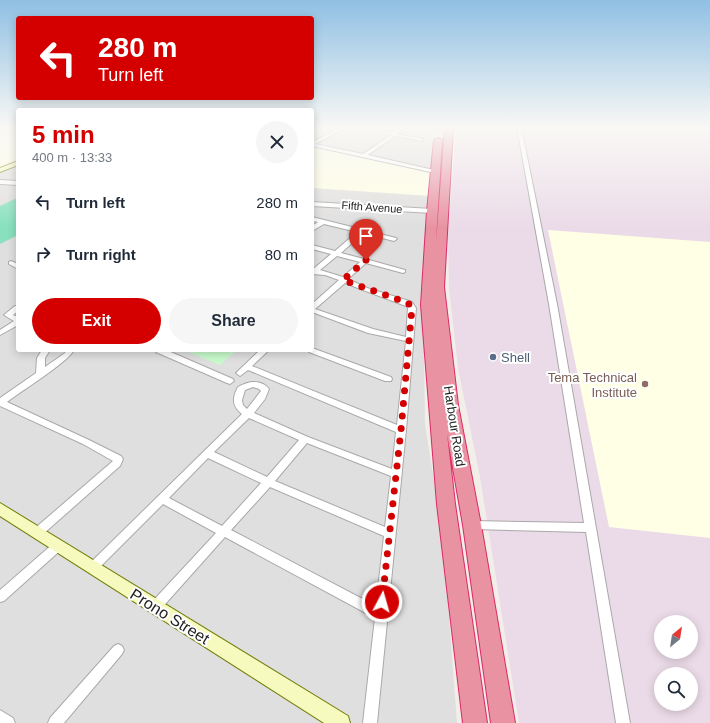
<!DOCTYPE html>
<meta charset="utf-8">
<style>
:root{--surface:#fff;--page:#f6f6f7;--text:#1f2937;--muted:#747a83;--accent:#d40000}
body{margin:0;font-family:Arial,sans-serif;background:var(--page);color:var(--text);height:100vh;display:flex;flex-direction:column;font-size:15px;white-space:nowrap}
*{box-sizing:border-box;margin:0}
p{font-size:13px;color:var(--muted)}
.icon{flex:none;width:22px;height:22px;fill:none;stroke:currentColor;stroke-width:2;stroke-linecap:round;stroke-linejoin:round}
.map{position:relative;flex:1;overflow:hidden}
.sheet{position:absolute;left:16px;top:108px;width:298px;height:244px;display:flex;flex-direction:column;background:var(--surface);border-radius:4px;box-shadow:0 2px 10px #0003}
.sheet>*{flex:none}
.top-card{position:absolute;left:16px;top:16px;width:298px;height:84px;border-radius:4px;box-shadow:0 2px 10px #0003;background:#d40000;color:#fff;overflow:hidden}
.needle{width:26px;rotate:30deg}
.controls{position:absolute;left:654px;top:615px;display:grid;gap:8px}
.controls a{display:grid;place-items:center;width:44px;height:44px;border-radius:50%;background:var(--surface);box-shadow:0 2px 10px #0003;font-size:20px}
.pin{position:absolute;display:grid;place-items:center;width:34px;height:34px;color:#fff;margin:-41px -17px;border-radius:50% 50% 50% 0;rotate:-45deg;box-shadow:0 0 4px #0007}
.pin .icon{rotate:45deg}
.me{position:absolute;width:44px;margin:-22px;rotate:6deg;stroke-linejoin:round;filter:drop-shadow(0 0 3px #0008)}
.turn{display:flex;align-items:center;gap:14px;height:84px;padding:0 16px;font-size:18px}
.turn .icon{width:52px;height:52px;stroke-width:2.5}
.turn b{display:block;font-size:28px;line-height:34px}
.round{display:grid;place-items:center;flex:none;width:42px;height:42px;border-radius:21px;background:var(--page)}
.overview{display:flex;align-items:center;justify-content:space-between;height:68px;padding:0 16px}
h1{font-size:24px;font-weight:800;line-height:30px;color:var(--accent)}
.cta{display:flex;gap:8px;margin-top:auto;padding:8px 16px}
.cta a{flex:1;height:46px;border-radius:24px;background:var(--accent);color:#fff;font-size:16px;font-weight:800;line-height:46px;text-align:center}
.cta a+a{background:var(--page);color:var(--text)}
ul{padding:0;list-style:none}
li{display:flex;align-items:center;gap:12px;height:52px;padding:0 16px}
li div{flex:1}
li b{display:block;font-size:15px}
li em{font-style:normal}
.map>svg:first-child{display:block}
.residential{fill:#e0dfdf}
.industrial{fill:#ebdbe8;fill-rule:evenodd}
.education{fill:#ffffe5}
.park{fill:#c8facc}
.pitch{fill:#88e0be}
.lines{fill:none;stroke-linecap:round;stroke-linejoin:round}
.street-casing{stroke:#a9a9a9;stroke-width:2}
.secondary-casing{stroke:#707d05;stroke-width:2}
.highway-casing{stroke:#dc2a67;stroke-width:2}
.street{fill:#fff;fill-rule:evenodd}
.secondary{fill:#f7fabf;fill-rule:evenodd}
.highway{fill:#e892a2;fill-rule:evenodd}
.route{stroke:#d40000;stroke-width:7;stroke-dasharray:0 12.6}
.service-dot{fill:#5c6f8a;stroke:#fff;stroke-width:1.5}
.education-dot{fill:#8d6e63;stroke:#fff;stroke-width:1.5}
.labels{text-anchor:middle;stroke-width:4;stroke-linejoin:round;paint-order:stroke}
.far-street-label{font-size:11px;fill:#222;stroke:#fff}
.service-label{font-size:13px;fill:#4e5e75;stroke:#fff;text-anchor:start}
.education-label{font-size:13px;fill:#785e54;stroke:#fff;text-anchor:end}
.street-label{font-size:13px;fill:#222;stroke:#fff}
.near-street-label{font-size:16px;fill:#222;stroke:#fff}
</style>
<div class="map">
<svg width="710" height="723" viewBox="0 0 710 723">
<rect width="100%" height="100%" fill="#f2efe9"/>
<path class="residential" d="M0 127H18V350H312V127H437L426 225 423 274 425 425 443 536 457 723H0Z"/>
<path class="industrial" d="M456 127H710V723H519L480 477 458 368 449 288 448 236ZM661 622H691V652H661ZM661 674H691V704H661Z"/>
<g class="education">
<path d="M0 127H18V160L0 168Z"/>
<path d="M314 146 432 171 430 196 312 188V147Z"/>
<path d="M548 230 710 242V538L609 527Z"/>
</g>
<path class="park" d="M183 350H237L220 365Z"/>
<path class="pitch" d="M17 198 18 235 0 244V206Z"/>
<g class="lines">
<g class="street-casing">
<g id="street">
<path d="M342 127H348L315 144 363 154 391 135 354 127H364L391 133 399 127H404L396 134 423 139V141L395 136 368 155 438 171 435 173 312 146V142Z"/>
<path d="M517 127H521L557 304 630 723H616L586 532 472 529 468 528 467 525 468 522 472 521 584 523 549 304Z"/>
<path d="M0 180 18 181V185L0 184Z"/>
<path d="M312 202 432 209 435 211 432 213 312 206Z"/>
<path d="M312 217 396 238 397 239 394 241 363 233 341 253 364 259H368L369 260 405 270V272L403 273 366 263 348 279 367 288 406 300 412 302 416 308 406 430 377 723H363L375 618 225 537 159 611 155 612 151 611 149 607 151 603 216 533 163 504 96 571 92 573 88 571 86 568 88 565 242 414C232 406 232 398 238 387 248 381 261 379 269 389L265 399 254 413 308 437 392 469 396 432 248 370 240 376 236 373 260 350H269L252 366 397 425 406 341 368 333 312 312V304L339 280 325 275 312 274V270L331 254 312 249V245L335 251 357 232 324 224 312 231V226L318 222 312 221ZM337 256 360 262 343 277 320 270ZM345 283 363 290 406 306 408 308 406 337 373 329 315 309ZM253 387 259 389 261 391 247 409 243 405 242 400 245 390ZM249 418 299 440 267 477 214 452ZM307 443 391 476 385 527 275 481ZM208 458 261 483 222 526 169 498ZM270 487 384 536 376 606 231 530Z"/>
<path d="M11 261 18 264V269L9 264V262Z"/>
<path d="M15 306H18V311L13 315 18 317V325L0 335V330L14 321 4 315Z"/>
<path d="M312 348 391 377 392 379 391 381H385L309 352 308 350H312Z"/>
<path d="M42 350H50L45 358V367L65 353 66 350H74C67 363 21 391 7 402L89 440 121 456 123 459 120 466 42 535 38 536 34 535 33 532 34 529 113 461 83 444 0 406V398L36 373 37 358Z"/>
<path d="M155 350H166L233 379 234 381 230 384 227 383 156 352Z"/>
<path d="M59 540 63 542 64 545 63 548 4 601 0 602V590L55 542Z"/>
<path d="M118 644 122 646 124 650 122 654 64 723H48L50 718 114 646Z"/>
<path d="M0 710 13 718 15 723H0Z"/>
</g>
</g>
<g class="secondary-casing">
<g id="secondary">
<path d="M435 127H442L443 128 440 130Z"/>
<path d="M18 161V165L0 172V168Z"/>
<path d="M0 503 348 716 350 723H324L0 516Z"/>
</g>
</g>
<g class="highway-casing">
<path id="highway" d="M445 127H453L444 287 458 405 481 525 515 723H491L463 525 447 434 455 504 487 723H463L437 504 421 305 427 211 434 140 438 138 442 140 436 242Z"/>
</g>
<use href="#street" class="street"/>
<use href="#secondary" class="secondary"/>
<use href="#highway" class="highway"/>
</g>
<linearGradient id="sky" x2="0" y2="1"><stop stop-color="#8fc0e4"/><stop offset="0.56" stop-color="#f9f8f5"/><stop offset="1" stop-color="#f9f8f5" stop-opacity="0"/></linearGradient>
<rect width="710" height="228" fill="url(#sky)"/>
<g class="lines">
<path class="route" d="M366 260 343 280 408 303 412 308 401 430 382 602"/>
</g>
<circle class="service-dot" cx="493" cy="357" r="4"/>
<circle class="education-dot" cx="645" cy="384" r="4"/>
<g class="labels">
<g class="far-street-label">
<text transform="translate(372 207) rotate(4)" y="4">Fifth Avenue</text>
</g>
<g class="service-label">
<text x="501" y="362">Shell</text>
</g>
<g class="education-label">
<text x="637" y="382">Tema Technical<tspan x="637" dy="15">Institute</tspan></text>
</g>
<g class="street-label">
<text transform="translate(455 426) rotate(81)" y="5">Harbour Road</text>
</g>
<g class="near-street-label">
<text transform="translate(170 616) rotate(32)" y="6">Prono Street</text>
</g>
</g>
</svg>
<div class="controls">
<a><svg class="needle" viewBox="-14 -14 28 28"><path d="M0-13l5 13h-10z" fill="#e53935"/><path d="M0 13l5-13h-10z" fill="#747a83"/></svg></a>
<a><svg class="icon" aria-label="search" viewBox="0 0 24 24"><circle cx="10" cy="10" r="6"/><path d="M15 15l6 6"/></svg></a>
</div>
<div class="pin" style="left:366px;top:260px;background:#d93025"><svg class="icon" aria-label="arrive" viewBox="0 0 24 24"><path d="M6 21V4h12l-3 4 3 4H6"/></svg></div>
<svg class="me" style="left:382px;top:602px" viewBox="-20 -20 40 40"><circle r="17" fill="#d40000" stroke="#fff" stroke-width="3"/><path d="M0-11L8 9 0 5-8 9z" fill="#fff"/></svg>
<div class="top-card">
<div class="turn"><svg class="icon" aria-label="left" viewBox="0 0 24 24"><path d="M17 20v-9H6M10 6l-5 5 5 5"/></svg><div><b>280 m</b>Turn left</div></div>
</div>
<section class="sheet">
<div class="overview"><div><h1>5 min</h1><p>400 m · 13:33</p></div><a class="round"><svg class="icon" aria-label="close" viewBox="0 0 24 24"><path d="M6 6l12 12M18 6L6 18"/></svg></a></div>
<ul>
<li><svg class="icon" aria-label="left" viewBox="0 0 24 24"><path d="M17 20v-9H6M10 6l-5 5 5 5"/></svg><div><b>Turn left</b></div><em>280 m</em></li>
<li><svg class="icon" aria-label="right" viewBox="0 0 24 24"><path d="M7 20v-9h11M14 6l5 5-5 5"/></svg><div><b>Turn right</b></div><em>80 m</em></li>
</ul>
<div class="cta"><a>Exit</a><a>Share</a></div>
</section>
</div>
